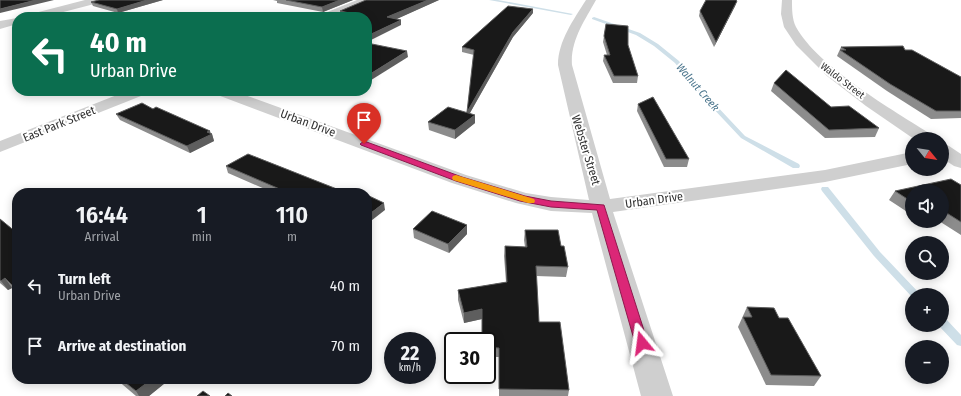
<!DOCTYPE html>
<meta charset="utf-8">
<style>
:root{--surface:#171b24;--page:#20242c;--text:#f1f3f6;--muted:#9ea1a6}
body{margin:0;font-family:"Fira Sans Condensed",sans-serif;background:var(--page);color:var(--text);height:100vh;display:flex;flex-direction:column;font-size:15px;white-space:nowrap}
*{box-sizing:border-box;margin:0}
p{font-size:13px;color:var(--muted)}
.icon{flex:none;width:22px;height:22px;fill:none;stroke:currentColor;stroke-width:2;stroke-linecap:round;stroke-linejoin:round}
.map{position:relative;flex:1;overflow:hidden}
.panel{position:absolute;left:12px;top:188px;width:360px;height:196px;display:flex;flex-direction:column;background:var(--surface);border-radius:16px;box-shadow:0 2px 10px #0003}
.panel>*{flex:none}
.top-card{position:absolute;left:12px;top:12px;width:360px;height:84px;border-radius:16px;box-shadow:0 2px 10px #0003;background:#0b6e4f;color:#fff;overflow:hidden}
.needle{width:26px;rotate:120deg}
.tools{position:absolute;left:905px;top:132px;display:grid;gap:8px}
.tools a{display:grid;place-items:center;width:44px;height:44px;border-radius:50%;background:var(--surface);box-shadow:0 2px 10px #0003;font-size:20px}
.speed{position:absolute;left:384px;top:332px;display:flex;gap:8px;font-size:20px;font-weight:700;text-align:center}
.speed>*{display:grid;place-content:center;width:52px;height:52px;border-radius:50%;background:var(--surface);box-shadow:0 2px 10px #0003;line-height:1}
.speed small{font-size:10px;font-weight:400}
.speed .limit{border:2px solid #111;border-radius:6px;background:#fff;color:#111}
.pin{position:absolute;display:grid;place-items:center;width:34px;height:34px;color:#fff;margin:-41px -17px;border-radius:50% 50% 50% 0;rotate:-45deg;box-shadow:0 0 4px #0007}
.pin .icon{rotate:45deg}
.me{position:absolute;width:44px;margin:-22px;rotate:344deg;stroke-linejoin:round;filter:drop-shadow(0 0 3px #0008)}
.turn{display:flex;align-items:center;gap:14px;height:84px;padding:0 12px;font-size:18px}
.turn .icon{width:52px;height:52px;stroke-width:2.5}
.turn b{display:block;font-size:28px;line-height:34px}
.eta{display:flex;justify-content:space-evenly;align-items:center;height:68px;text-align:center}
.eta b{font-size:24px;font-weight:600;line-height:28px}
ul{padding:0;list-style:none}
li{display:flex;align-items:center;gap:12px;height:60px;padding:0 12px}
li div{flex:1}
li b{display:block;font-size:15px}
li em{font-style:normal}
.map>svg:first-child{display:block}
.lines{fill:none;stroke-linecap:round;stroke-linejoin:round}
.stream{fill:#cedfe8;fill-rule:evenodd}
.street{fill:#cfcfcf;fill-rule:evenodd}
.wall{fill:#8c8c8c}
.shaded-wall{fill:#5e5e5e}
.building{fill:#191919;stroke:#5e5e5e}
.route{fill:#db2777;stroke:#8e194d}
.slow{fill:#f59e0b}
.labels{text-anchor:middle;stroke-width:4;stroke-linejoin:round;paint-order:stroke}
.far-street-label{font-size:10px;fill:#323232;stroke:#fff}
.far-water-label{font-size:11px;font-style:italic;fill:#48738b;stroke:#fff}
.street-label{font-size:12px;fill:#323232;stroke:#fff}
</style>
<div class="map">
<svg width="961" height="396" viewBox="0 0 961 396">
<rect width="100%" height="100%" fill="#fff"/>
<g class="lines">
<g class="stream">
<path d="M489 0H498L573 14 571 15Z"/>
<path d="M594 17 640 33 658 44 679 61 697 85 745 136 799 164 800 166 799 168H793L741 138 693 87 675 63 654 46 636 35 592 19V18Z"/>
<path d="M822 187H828L880 252 921 295H912V297L874 256 822 191 821 189Z"/>
<path d="M942 318 946 319 961 335V346L957 345 938 325H942Z"/>
</g>
<g class="street">
<path d="M85 0H103L102 2 44 17H25L27 15Z"/>
<path d="M357 0H371L370 2 334 17H318L320 15Z"/>
<path d="M586 0H596C585 20 570 41 572 65L610 199 825 170 912 152V164L825 182 613 212 673 396H641L592 213 551 211 516 203 452 183 215 94 212 91H234L466 175 526 193 551 197 589 200 558 65C558 41 574 19 586 0Z"/>
<path d="M782 0H792C792 9 792 19 796 27 818 67 893 110 932 135L935 139H914L866 106 827 76 796 45 784 27 781 14Z"/>
<path d="M17 18V24L0 29V21Z"/>
<path d="M127 91H149L146 94 0 152V141Z"/>
<path d="M942 144 949 146 961 154V168L954 166 942 158Z"/>
</g>
</g>
<g class="wall">
<path d="M99 0H163L118 13 93 6 91 2Z"/>
<path d="M273 0H353L323 12 277 3V1Z"/>
<path d="M366 0H439L396 19 401 25 367 17H347L341 16 340 11Z"/>
<path d="M737 1 735 6 714 47 699 16 700 11Z"/>
<path d="M533 13 513 37 470 113 475 123 455 139 429 130 428 122 467 113 474 55 462 52V47Z"/>
<path d="M606 24 638 76 637 83H613L603 61 604 55H607L603 42Z"/>
<path d="M841 47 905 50 961 77V118L931 119 887 91 837 56Z"/>
<path d="M774 83 831 107 879 128 875 137 825 138 771 91Z"/>
<path d="M325 91H338V95Z"/>
<path d="M638 104 689 159 687 167H664L637 111Z"/>
<path d="M153 109 210 131V133L212 134 214 141 190 153 120 120 116 114Z"/>
<path d="M226 166 347 193H362H274L228 173Z"/>
<path d="M961 185V235L939 221H942V191H912V215L889 200 895 191Z"/>
<path d="M0 219 17 233V292L12 288 8 290 0 283Z"/>
<path d="M467 225V234L449 253 414 238 413 229Z"/>
<path d="M525 230 561 246 568 267 566 277 536 276 539 322 569 390 568 396H499V357H487V341L482 319 464 323 458 300V290L506 282 504 256 505 246 525 247 524 240Z"/>
<path d="M747 307 779 318 821 376 814 386 766 385 738 327Z"/>
<path d="M116 379H170L149 396H136Z"/>
</g>
<g class="shaded-wall">
<path d="M36 0H54L0 13V9Z"/>
<path d="M147 0H163L118 13 117 9Z"/>
<path d="M340 0H353L323 12 322 7Z"/>
<path d="M428 0H439L388 23 387 17Z"/>
<path d="M737 1 735 6 714 47 716 42Z"/>
<path d="M533 9V13L513 37 467 118V112L513 32Z"/>
<path d="M401 20V25L367 42V36Z"/>
<path d="M407 51 408 57 368 82 367 76Z"/>
<path d="M475 115V123L455 139V130Z"/>
<path d="M210 131 211 134H212L214 141 190 153 187 146Z"/>
<path d="M384 203 385 210 367 224V216Z"/>
<path d="M467 225V234L449 253 448 244Z"/>
<path d="M5 278 12 288 8 290 1 281Z"/>
<path d="M17 282V291L12 285Z"/>
<path d="M482 309V319L464 323V313Z"/>
<path d="M152 379H170L149 396H139L136 391Z"/>
</g>
<g class="building">
<path d="M0 0H36L0 9Z"/>
<path d="M99 0H147L117 9 91 2Z"/>
<path d="M286 0H340L322 7Z"/>
<path d="M366 0H428L387 17 401 20 367 36V17H360L364 16 340 11Z"/>
<path d="M706 0H736L737 1 716 42 700 11Z"/>
<path d="M508 6 533 9 513 32 467 112 474 50 462 47Z"/>
<path d="M606 24 628 26V45L638 76H614L604 55H610L604 36Z"/>
<path d="M367 43 407 51 367 76Z"/>
<path d="M903 46 905 50H912L961 77V111H936L890 84 840 50H846L841 47Z"/>
<path d="M786 70 831 107 849 106 879 128 829 130 774 83Z"/>
<path d="M653 97 689 159H666L638 104Z"/>
<path d="M142 103 153 109 156 107 210 131 207 132 212 134 187 146 116 114Z"/>
<path d="M448 107 475 115 455 130 428 122Z"/>
<path d="M248 154 347 193 352 189 362 193H289L226 166Z"/>
<path d="M951 179 961 185V222L942 210V191H912V202L895 191Z"/>
<path d="M367 195 384 203 367 216Z"/>
<path d="M432 211 467 225 448 244 413 229Z"/>
<path d="M0 219 17 233V282L12 285 5 278 1 281 0 280Z"/>
<path d="M525 230H558L561 246H564L568 267 536 266 539 322H560L569 390 499 389V348L487 347V341H482V309L464 313 458 290 507 282 505 246 527 247Z"/>
<path d="M747 307 774 308 779 318H788L821 376 771 375 743 317H752Z"/>
<path d="M121 379H152L136 391Z"/>
<path d="M203 391 210 396H197Z"/>
<path d="M228 393 232 396H225Z"/>
</g>
<path class="route" d="M364 141 462 177 525 196 551 201 604 205 648 343 646 347 642 348 637 347 635 343 597 210 551 207 520 201 456 181 361 145 360 144Z"/>
<path class="slow" d="M456 175 534 199 535 201 534 203H528L453 180 452 178 453 176Z"/>
<g class="labels">
<g class="far-street-label">
<text transform="translate(843 80) rotate(37)" y="4">Waldo Street</text>
</g>
<g class="far-water-label">
<text transform="translate(698 87) rotate(49)" y="4">Walnut Creek</text>
</g>
<g class="street-label">
<text transform="translate(308 123) rotate(20)" y="4">Urban Drive</text>
<text transform="translate(59 124) rotate(-22)" y="4">East Park Street</text>
<text transform="translate(586 150) rotate(73)" y="4">Webster Street</text>
<text transform="translate(654 200) rotate(-8)" y="4">Urban Drive</text>
</g>
</g>
</svg>
<div class="tools">
<a><svg class="needle" viewBox="-14 -14 28 28"><path d="M0-13l5 13h-10z" fill="#e53935"/><path d="M0 13l5-13h-10z" fill="#9ea1a6"/></svg></a>
<a><svg class="icon" aria-label="sound" viewBox="0 0 24 24"><path d="M4 9h4l5-4v14l-5-4H4zM17 9q2 3 0 6"/></svg></a>
<a><svg class="icon" aria-label="search" viewBox="0 0 24 24"><circle cx="10" cy="10" r="6"/><path d="M15 15l6 6"/></svg></a>
<a>+</a>
<a>−</a>
</div>
<div class="speed"><div>22<small>km/h</small></div><div class="limit">30</div></div>
<div class="pin" style="left:364px;top:144px;background:#d93025"><svg class="icon" aria-label="arrive" viewBox="0 0 24 24"><path d="M6 21V4h12l-3 4 3 4H6"/></svg></div>
<svg class="me" style="left:642px;top:343px" viewBox="-20 -20 40 40"><path d="M0-17L14 15 0 8-14 15z" fill="#db2777" stroke="#fff" stroke-width="4"/></svg>
<div class="top-card">
<div class="turn"><svg class="icon" aria-label="left" viewBox="0 0 24 24"><path d="M17 20v-9H6M10 6l-5 5 5 5"/></svg><div><b>40 m</b>Urban Drive</div></div>
</div>
<section class="panel">
<div class="eta">
<div><b>16:44</b><p>Arrival</p></div>
<div><b>1</b><p>min</p></div>
<div><b>110</b><p>m</p></div>
</div>
<ul>
<li><svg class="icon" aria-label="left" viewBox="0 0 24 24"><path d="M17 20v-9H6M10 6l-5 5 5 5"/></svg><div><b>Turn left</b><p>Urban Drive</p></div><em>40 m</em></li>
<li><svg class="icon" aria-label="arrive" viewBox="0 0 24 24"><path d="M6 21V4h12l-3 4 3 4H6"/></svg><div><b>Arrive at destination</b></div><em>70 m</em></li>
</ul>
</section>
</div>
